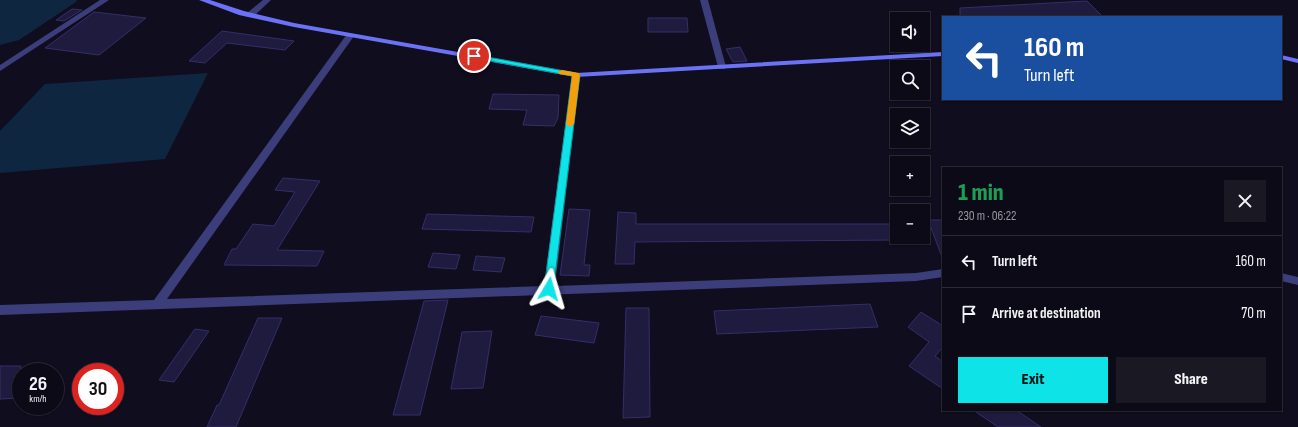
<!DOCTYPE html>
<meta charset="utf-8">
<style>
:root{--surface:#0b0a16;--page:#191823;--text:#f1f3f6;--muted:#9a9aa1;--line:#2b2b35;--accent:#0ee3e8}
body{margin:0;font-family:"Sofia Sans Condensed",sans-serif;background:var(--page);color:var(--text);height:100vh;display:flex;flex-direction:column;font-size:15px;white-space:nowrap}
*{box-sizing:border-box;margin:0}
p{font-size:13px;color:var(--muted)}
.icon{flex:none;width:22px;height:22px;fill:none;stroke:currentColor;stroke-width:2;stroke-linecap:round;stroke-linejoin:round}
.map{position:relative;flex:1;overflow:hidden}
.drawer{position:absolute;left:942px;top:167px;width:340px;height:244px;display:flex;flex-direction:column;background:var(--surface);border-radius:0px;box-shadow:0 1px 3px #0004,0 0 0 1px var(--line)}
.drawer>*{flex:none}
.banner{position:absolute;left:942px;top:16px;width:340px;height:84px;border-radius:0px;box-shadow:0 1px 3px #0004,0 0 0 1px var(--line);background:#1a4fa0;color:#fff;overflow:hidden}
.controls{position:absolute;left:890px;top:12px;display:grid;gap:8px}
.controls a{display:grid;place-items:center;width:40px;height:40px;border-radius:0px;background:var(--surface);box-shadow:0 1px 3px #0004,0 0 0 1px var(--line);font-size:20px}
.speed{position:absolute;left:12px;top:363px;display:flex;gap:8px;font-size:20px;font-weight:700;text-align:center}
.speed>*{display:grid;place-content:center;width:52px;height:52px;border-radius:50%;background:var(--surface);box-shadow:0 1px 3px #0004,0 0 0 1px var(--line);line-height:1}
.speed small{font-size:10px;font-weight:400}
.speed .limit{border:6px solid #d22;background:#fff;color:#111}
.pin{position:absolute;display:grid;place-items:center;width:34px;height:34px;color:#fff;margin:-17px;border:2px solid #fff;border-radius:50%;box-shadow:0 1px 4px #0007}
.me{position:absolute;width:44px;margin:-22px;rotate:7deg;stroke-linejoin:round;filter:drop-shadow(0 0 3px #0008)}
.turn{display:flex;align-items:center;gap:14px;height:84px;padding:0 16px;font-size:18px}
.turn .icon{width:52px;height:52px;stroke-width:2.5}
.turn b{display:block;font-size:28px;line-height:34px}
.round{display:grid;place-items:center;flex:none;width:42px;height:42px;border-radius:0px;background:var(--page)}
.headline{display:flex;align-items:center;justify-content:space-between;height:68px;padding:0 16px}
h1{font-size:24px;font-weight:800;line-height:30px;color:#1e9e55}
.cta{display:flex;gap:8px;margin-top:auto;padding:8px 16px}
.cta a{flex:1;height:46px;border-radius:0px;background:var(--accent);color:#111;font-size:16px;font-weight:800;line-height:46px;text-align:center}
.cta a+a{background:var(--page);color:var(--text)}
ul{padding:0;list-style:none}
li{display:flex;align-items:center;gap:12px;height:52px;padding:0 16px;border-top:1px solid var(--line)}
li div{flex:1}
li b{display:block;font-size:15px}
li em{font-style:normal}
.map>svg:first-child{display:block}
.water{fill:#0f2641}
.building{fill:#1f1b3e;stroke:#352e69}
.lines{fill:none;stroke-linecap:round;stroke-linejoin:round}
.minor{fill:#3b3e7b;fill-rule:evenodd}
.secondary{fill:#6b72f6;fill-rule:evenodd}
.route{fill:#0ee3e8;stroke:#099497}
.slow{fill:#f59e0b}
</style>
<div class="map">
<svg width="1298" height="427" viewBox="0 0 1298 427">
<rect width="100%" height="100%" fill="#0f0d1e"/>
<g class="water">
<path d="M0 0H77L76 2 19 40 0 45Z"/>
<path d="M208 73 165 159 0 173V131L45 84Z"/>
</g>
<g class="building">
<path d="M1087 1 1103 17H960V8Z"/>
<path d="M72 9 82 10 64 21 56 20Z"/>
<path d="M94 12 146 18 99 55 45 48Z"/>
<path d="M648 18H687L688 32H648Z"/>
<path d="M222 31 294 41 285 50 227 43 205 63 189 61Z"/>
<path d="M740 47 747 61 733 62 726 49Z"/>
<path d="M493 94 559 95 558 118 554 126 523 125 527 110 489 109Z"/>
<path d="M283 178 320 181 277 250 324 251 317 266 224 265 232 249H236L253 224 274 226 295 192 275 190Z"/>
<path d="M569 209 590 210 584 265H590L589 276 560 275Z"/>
<path d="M618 212 636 213V224H897V240L635 242 634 264H615Z"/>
<path d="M427 214 534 217 531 232 422 229Z"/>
<path d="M928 220H943V256L942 257Z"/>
<path d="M433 253 460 255 456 269 428 267Z"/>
<path d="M476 256 505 258 501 272 473 270Z"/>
<path d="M448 300 420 415H393L424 301Z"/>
<path d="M870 304 878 327 717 334 714 311Z"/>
<path d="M626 308H649L650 417 623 418Z"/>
<path d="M921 312 943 326V347L935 356 943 362V389L909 366 929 342 908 327Z"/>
<path d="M541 316 599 323 594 343 535 335Z"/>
<path d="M258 318H282L236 427H207L217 405H219Z"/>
<path d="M195 329 209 331 174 382 159 380Z"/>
<path d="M492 331 483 388 451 389 462 332Z"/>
<path d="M0 366H21V398L0 399Z"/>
<path d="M973 410H1016L1041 427H998Z"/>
</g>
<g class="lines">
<g class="minor">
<path d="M100 0H109L0 71V65Z"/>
<path d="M263 0H271L253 17H247V13Z"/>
<path d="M700 0H708L726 67 725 69H719L718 67Z"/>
<path d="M347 34H353L354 36 167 299 544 286 572 75 576 73 580 75 555 286 916 273 943 269V277L916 281 0 315V305L154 300Z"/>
<path d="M1281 273 1298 277V285L1281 281Z"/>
</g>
<g class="secondary">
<path d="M199 0H210L244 11 294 23 576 73 943 52V56L576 77 294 27 239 15Z"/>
<path d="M1281 55 1298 59V63L1281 59Z"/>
</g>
</g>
<path class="route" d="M471 54 576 73 580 75 553 292H546L544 289 572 76 474 58 470 56Z"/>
<path class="slow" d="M562 70 579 73 580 75 574 124 570 127 566 124 572 76 559 74 558 72Z"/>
</svg>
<div class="controls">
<a><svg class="icon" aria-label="sound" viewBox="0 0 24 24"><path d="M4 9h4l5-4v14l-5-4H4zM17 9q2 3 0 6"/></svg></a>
<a><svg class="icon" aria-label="search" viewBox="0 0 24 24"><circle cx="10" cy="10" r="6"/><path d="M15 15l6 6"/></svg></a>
<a><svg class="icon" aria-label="layers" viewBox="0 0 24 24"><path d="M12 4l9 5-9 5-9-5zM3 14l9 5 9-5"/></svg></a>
<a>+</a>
<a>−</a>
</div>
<div class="speed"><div>26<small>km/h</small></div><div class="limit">30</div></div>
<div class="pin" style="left:474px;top:56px;background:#d93025"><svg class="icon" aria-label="arrive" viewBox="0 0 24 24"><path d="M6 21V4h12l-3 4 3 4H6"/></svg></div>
<svg class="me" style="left:549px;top:289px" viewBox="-20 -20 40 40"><path d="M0-17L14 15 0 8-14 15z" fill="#0ee3e8" stroke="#fff" stroke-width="4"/></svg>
<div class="banner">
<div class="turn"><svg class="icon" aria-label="left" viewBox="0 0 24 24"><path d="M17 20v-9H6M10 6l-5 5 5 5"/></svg><div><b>160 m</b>Turn left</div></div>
</div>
<section class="drawer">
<div class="headline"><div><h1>1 min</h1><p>230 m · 06:22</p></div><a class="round"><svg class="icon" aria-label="close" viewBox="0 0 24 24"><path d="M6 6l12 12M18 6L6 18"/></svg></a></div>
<ul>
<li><svg class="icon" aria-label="left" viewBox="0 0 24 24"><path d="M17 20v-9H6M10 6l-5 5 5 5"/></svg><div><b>Turn left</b></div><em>160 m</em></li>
<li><svg class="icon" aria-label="arrive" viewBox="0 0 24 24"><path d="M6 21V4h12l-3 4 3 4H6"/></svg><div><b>Arrive at destination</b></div><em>70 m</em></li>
</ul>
<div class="cta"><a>Exit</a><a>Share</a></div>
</section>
</div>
